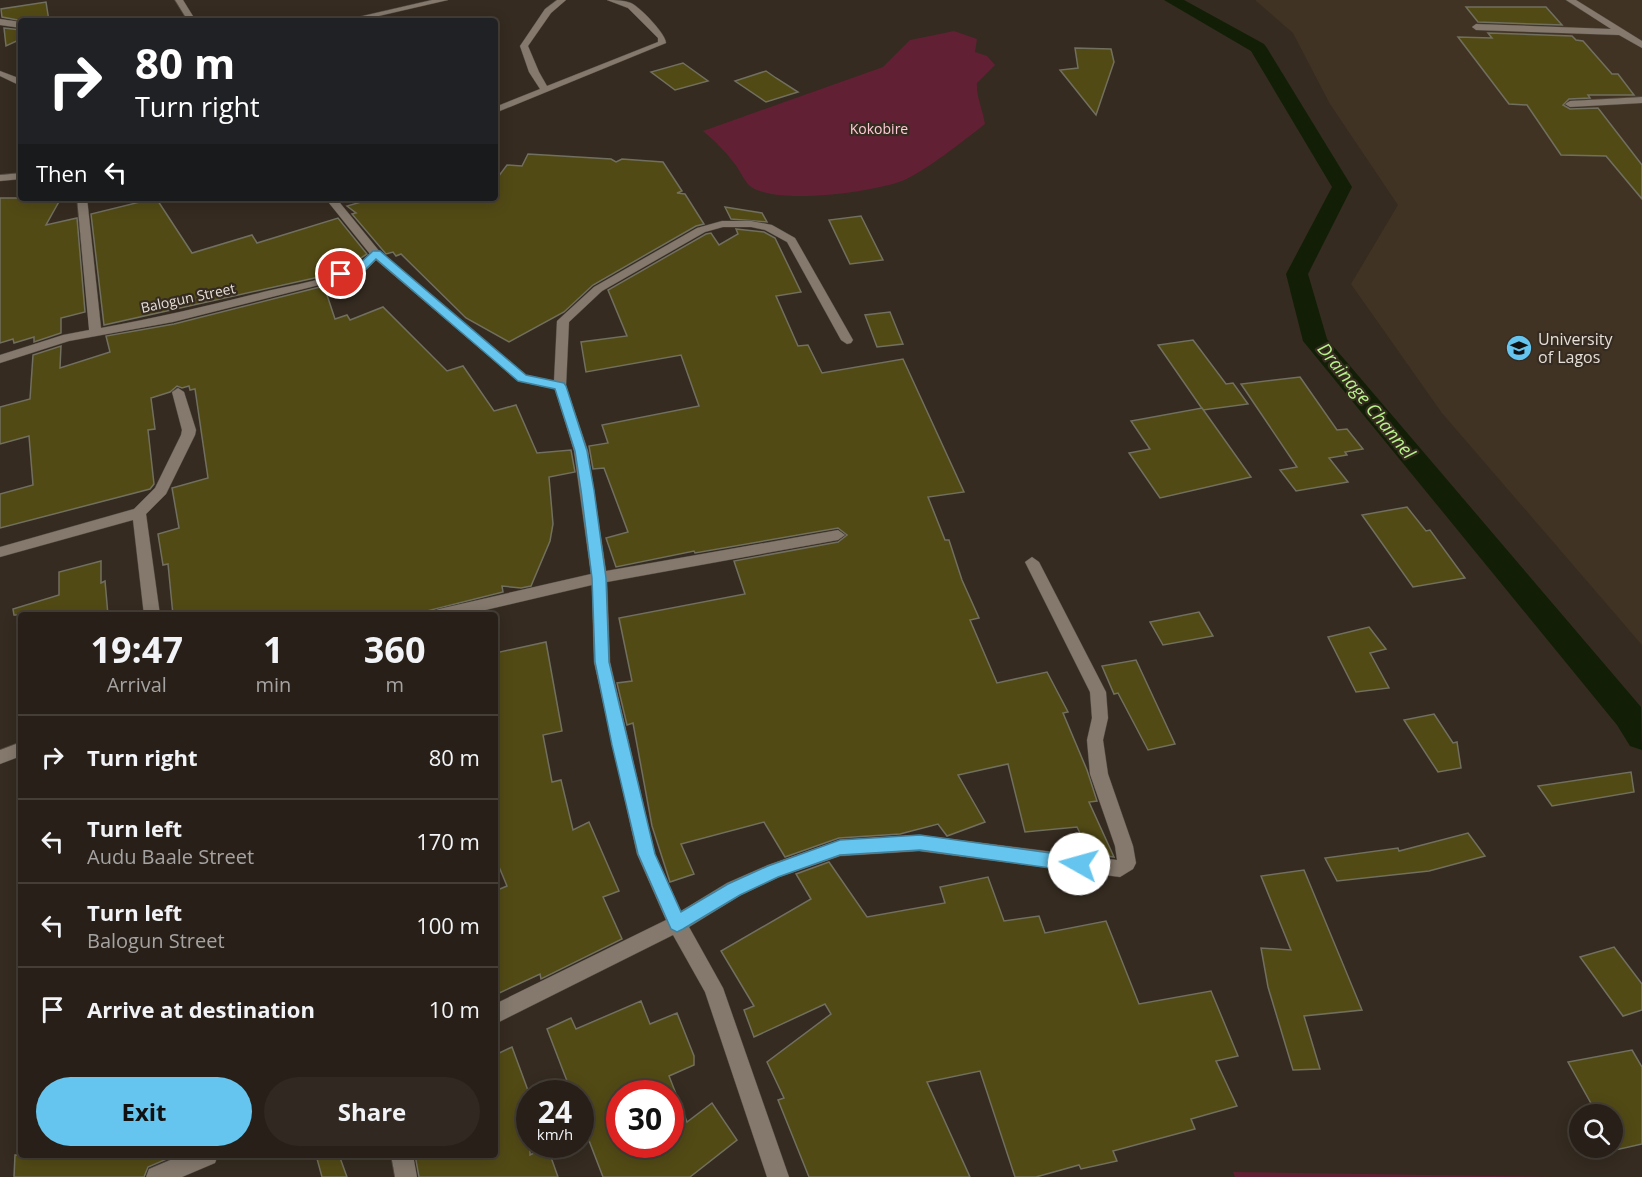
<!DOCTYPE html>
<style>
:root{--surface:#282018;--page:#302821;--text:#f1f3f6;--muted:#a5a3a2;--line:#443e37;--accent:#65c5ee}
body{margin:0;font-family:"Open Sans",sans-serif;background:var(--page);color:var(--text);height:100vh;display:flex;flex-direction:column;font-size:22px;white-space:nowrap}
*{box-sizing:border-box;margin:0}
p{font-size:20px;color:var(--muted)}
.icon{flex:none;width:33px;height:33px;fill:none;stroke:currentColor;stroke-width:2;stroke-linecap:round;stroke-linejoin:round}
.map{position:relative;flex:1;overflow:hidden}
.panel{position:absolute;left:18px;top:612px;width:480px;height:546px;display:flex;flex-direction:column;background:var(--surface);border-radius:6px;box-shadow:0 3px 15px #0003,0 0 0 2px var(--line)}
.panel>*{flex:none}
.hud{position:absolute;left:18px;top:18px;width:480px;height:183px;border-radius:6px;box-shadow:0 3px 15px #0003,0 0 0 2px var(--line);background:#202124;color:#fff;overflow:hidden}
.fabs{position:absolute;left:1569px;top:1104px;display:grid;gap:12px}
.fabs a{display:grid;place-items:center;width:54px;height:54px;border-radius:50%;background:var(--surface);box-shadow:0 3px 15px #0003,0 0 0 2px var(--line);font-size:30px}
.speed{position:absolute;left:516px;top:1080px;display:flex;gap:12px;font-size:30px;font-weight:700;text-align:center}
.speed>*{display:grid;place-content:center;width:78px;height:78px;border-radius:50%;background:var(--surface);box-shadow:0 3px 15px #0003,0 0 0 2px var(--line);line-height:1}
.speed small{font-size:15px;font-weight:400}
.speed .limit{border:9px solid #d22;background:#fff;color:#111}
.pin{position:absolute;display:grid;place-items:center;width:51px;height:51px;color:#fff;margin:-26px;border:3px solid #fff;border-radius:50%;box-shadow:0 2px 6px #0007}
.me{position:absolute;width:66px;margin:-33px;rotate:277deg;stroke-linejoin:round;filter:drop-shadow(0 0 4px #0008)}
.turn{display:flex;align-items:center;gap:21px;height:126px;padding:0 18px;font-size:27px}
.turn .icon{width:78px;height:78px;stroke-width:2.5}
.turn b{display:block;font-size:42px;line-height:51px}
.then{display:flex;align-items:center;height:57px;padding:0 18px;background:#0003;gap:12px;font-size:22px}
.eta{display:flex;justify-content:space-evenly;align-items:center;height:102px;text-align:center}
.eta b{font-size:36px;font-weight:700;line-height:42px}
.action{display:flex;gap:12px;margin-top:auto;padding:12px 18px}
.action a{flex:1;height:69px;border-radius:36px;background:var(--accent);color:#111;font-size:24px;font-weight:700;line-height:69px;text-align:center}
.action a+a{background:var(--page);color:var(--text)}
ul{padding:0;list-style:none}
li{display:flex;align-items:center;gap:18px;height:84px;padding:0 18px;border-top:2px solid var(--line)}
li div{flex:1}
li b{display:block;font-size:22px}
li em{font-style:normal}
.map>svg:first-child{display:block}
.built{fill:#413323}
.green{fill:#612034}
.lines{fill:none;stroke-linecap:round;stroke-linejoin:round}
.canal{fill:#121f06;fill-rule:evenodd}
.building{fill:#524a15;stroke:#716f5f;stroke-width:1.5;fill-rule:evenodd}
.service-casing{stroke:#50483f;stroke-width:1}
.minor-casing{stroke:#50483f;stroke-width:1}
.service{fill:#85796d;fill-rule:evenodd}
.minor{fill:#85796d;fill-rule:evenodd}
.route{fill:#65c5ee;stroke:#42809b;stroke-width:1.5}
.labels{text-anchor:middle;stroke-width:4.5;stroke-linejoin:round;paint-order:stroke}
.far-park-label{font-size:14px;fill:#fecad5;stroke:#352b20}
.far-street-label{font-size:14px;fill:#e5dfd8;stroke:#352b20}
.poi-label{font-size:16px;fill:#e5dfd8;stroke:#352b20;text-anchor:start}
.water-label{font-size:18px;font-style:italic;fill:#b6f388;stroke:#352b20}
</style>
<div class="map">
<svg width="1642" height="1177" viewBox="0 0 1642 1177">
<rect width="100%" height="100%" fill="#352b20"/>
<path class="built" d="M1255 0H1642V645L1442 413 1351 284 1398 205 1330 104 1293 33Z"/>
<g class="green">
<path d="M954 31 977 39 975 52 987 56 995 65 977 83C976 97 983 110 985 124 966 139 923 173 902 181 873 192 775 206 750 186 745 182 741 173 737 167 727 153 716 142 703 131L883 67 910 40Z"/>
<path d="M1233 1172 1554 1177H1235Z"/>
</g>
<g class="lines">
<path class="canal" d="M1164 0H1184L1264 44 1267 48 1352 187 1308 274 1327 339 1641 707 1642 750 1630 746 1617 725 1303 341 1286 274 1332 187 1251 51Z"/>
</g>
<g class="building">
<path d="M46 2 49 21H23L2 17 1 9Z"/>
<path d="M1466 7H1546L1562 25 1478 22Z"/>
<path d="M4 28 21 30V39L6 46Z"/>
<path d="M1488 33 1572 36 1576 40 1583 41 1612 74H1618L1634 95H1588L1590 98 1569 99 1563 105 1570 109 1598 108 1642 165V199L1606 156 1561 155 1527 105 1509 104 1458 37 1492 38Z"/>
<path d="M1075 48 1111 49 1114 62 1096 115 1060 70 1078 68Z"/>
<path d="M683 63 708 81 675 90 651 72Z"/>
<path d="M766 71 776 78 798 92 766 102 735 81Z"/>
<path d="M528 154 611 159 616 162 622 159 663 162 682 191 677 193 685 194 704 224 696 226 593 285 564 312 509 342 466 318 401 254 396 256 393 252 386 254 352 214 356 213 347 206 375 198H495V181L507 165 522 166Z"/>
<path d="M0 198H61L46 225 77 218 85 312 61 318V333L34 342V337L14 343 13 339 0 343Z"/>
<path d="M156 198 192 253 252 235 257 243 338 218 367 254 347 267 319 277 104 325 91 214Z"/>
<path d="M725 207 762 213 767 222 731 219Z"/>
<path d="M861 216 883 260 850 264 829 220Z"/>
<path d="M736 229 764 232 775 238 801 292 776 296 798 346 808 345 822 373 903 359 964 492 928 497 945 540H949L962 580 979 618 970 620 997 683 1047 672 1068 712 1063 713 1087 770 1097 801 1089 802 1114 857 1090 854 1077 827 1025 832 1008 764 958 775 985 822 947 836 938 824 900 834 839 838 785 857 764 822 681 844 694 874 670 882 652 826 633 723 627 725 617 683 632 681 619 618 745 594 734 561 838 542 847 535 838 528 695 553 694 551 616 567 606 538 628 532 604 468 593 469 589 446 608 443 602 425 699 406 681 355 586 372 581 342 627 336 608 290 706 234 711 233 719 245 738 234Z"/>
<path d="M324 286 335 319 347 315 350 320 383 307 447 371 463 366 494 411 516 405 537 453 571 450 575 472 549 477 553 524 550 541 531 586 521 588 502 586 503 592 411 615H173L168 564 163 565 158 534 179 528 172 488 208 478 195 389 190 390 189 386 182 388 177 386 170 392 151 398 155 429 148 430 154 484 150 489 0 528V494L33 485 29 436 0 444V407L30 399 33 355 61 346 60 368 110 352 106 336 174 324Z"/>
<path d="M890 312 903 344 877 347 865 315Z"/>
<path d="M1193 340 1226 384 1233 383 1248 404 1203 410 1158 345Z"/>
<path d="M1300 377 1337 430 1347 429 1363 449 1345 452 1347 455 1329 458 1348 482 1296 491 1280 470 1297 467 1241 384Z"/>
<path d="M1202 408 1251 477 1160 498 1129 453 1150 449 1131 421Z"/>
<path d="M1407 507 1426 531 1430 530 1465 578 1413 587 1362 515Z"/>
<path d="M101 561V583L105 581 108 615H14L13 609 59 595V572Z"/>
<path d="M1199 612 1213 636 1163 645 1150 622Z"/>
<path d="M1369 627 1386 649 1370 653 1389 688 1356 692 1328 637Z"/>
<path d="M546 642 562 731 543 735 552 782 561 780 573 830 589 822 619 891 603 897 622 939 541 979 540 974 495 995V891L507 886 495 857V653Z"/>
<path d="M1136 660 1175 744 1148 750 1118 693 1114 694 1102 666Z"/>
<path d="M1434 714 1453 743 1457 742 1461 768 1438 772 1404 720Z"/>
<path d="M1631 772 1634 792 1552 806 1538 786Z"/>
<path d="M1468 833 1485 856 1429 871 1337 881 1325 858 1398 848 1399 851Z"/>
<path d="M829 862 867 917 945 903 940 887 988 877 1004 921 1039 916 1045 933 1106 921 1139 1004 1211 991 1238 1056 1216 1061 1237 1106 1191 1119 1195 1129 1113 1151 1117 1161 1081 1169 1079 1165 1036 1177H1015L980 1071 927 1082 970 1177H809L778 1100 784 1098 767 1062 831 1014 825 1004 754 1037 744 1010 754 1006 721 951 811 899 796 874Z"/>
<path d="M1304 870 1362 1010 1304 1016 1320 1069 1293 1070 1268 987 1261 948 1291 950 1261 876Z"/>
<path d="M1614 947 1642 984V1010L1623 1016 1580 957Z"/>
<path d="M641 1001 650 1024 677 1013 694 1056V1065L669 1076 687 1122 712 1103 737 1140 690 1177H603L580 1117V1094H572L547 1029 571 1018 576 1029ZM620 1094H670V1144H620Z"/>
<path d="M512 1047 530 1096V1155L547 1146 558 1177H419L415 1155H495V1055Z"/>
<path d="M1632 1050 1642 1067V1144L1589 1156 1584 1148H1612V1114H1597L1568 1062Z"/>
<path d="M15 1155H176L148 1167 144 1177H14Z"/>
<path d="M316 1155H339L347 1177H322Z"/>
</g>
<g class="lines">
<g class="service-casing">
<g id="service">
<path d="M432 0H448L357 21H341Z"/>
<path d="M557 0H566L551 13 528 46 539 72 547 86 658 42V38L628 8 607 0C615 0 623 0 631 3 640 7 666 34 666 43L495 113V107L540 89 529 72 520 46 545 9Z"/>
</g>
</g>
<g class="minor-casing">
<g id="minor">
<path d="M175 0H183L196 21H188Z"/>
<path d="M1566 0H1576L1642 41V48L1619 35 1476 30 1472 27 1476 24 1611 29Z"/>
<path d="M0 19 21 22V28L0 25Z"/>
<path d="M0 71 21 79V86L0 76Z"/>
<path d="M1642 97V103L1570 107 1565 104 1570 101Z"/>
<path d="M21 173V179L0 181V175Z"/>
<path d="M77 198H87L101 328C155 318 209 306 263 292 296 284 346 278 370 254L325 198H336L380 252 526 375 554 381 557 321 594 287 697 228 722 221H751L772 225 795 238 853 340 851 343 847 344 841 340 787 242 765 230 751 227H723L705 232 602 291 569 322 566 386 588 451 606 571 838 530 845 535 838 540 607 582 610 662 655 854 681 911 727 883 768 865 840 840 919 835 1117 860 1115 846 1090 774 1087 740 1092 718 1090 692 1025 562 1032 557 1039 562 1106 692 1108 718 1103 740 1108 774 1133 846 1136 863 1133 869 1120 877 919 851 840 856 779 877 741 895 689 927 723 988 789 1177H767L705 992 673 935 495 1024V1004L666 920 637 854 594 662 592 585 464 615H431L434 611 439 609 591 574 574 451 555 389 518 381 376 260 367 269 323 284 173 322 69 341 0 363V355L63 335 89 330Z"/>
<path d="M178 388 184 392 196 430 195 435 166 494 146 514 160 615H144L133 520 0 557V547L134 509 155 488 181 435 182 430 172 392Z"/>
<path d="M21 742V756L0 764V750Z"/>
<path d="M182 1155H218L215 1163 182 1177H146L149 1169Z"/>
<path d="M391 1155H413L417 1177H395Z"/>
</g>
</g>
<use href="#service" class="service"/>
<use href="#minor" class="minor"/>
</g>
<path class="route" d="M373 251H380L526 375 564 383 566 386 587 451 594 490 606 578 609 662 655 854 681 912 728 884 768 866 840 840 920 835 1079 857 1085 859 1088 864 1085 870 1079 872 920 850 840 855 778 877 740 895 683 929 677 932 671 929 638 854 612 745 595 662 592 578 581 490 575 451 555 389 518 381 376 259 366 269 341 277 335 274 359 264Z"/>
<defs>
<g id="university-disc" transform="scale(1.35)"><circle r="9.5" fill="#65c5ee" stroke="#352b20"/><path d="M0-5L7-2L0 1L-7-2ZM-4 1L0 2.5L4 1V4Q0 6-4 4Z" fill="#111"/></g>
</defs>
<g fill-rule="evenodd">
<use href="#university-disc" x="1519" y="348"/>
</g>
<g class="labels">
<g class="far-park-label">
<text x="879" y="134">Kokobire</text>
</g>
<g class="far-street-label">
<text transform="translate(188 298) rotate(-12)" y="5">Balogun Street</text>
</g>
<g class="poi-label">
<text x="1538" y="345">University<tspan x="1538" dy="18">of Lagos</tspan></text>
</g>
<g class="water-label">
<text transform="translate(1366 401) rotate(51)" y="6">Drainage Channel</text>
</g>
</g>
</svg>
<div class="fabs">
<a><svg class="icon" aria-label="search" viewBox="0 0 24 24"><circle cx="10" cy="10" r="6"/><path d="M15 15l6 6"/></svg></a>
</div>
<div class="speed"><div>24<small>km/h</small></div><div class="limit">30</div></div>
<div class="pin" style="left:341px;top:274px;background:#d93025"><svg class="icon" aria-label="arrive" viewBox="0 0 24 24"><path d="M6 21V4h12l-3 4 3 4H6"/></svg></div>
<svg class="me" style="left:1079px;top:864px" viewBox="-20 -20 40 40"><circle r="19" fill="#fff"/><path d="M0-13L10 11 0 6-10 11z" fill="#65c5ee"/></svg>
<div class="hud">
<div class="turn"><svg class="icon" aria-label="right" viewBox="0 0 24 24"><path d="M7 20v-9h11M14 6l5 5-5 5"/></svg><div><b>80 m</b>Turn right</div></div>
<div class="then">Then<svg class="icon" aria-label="left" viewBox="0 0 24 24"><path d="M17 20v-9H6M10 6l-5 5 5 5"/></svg></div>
</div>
<section class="panel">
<div class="eta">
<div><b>19:47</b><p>Arrival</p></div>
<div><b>1</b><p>min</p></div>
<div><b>360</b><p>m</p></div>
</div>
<ul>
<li><svg class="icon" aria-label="right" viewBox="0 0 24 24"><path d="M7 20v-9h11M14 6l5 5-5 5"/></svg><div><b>Turn right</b></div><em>80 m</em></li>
<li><svg class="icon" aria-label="left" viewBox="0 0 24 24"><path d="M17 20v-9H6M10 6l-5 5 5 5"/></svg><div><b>Turn left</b><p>Audu Baale Street</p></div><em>170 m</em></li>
<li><svg class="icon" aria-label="left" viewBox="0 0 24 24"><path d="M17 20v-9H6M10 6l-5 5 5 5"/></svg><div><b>Turn left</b><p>Balogun Street</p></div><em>100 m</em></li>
<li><svg class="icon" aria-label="arrive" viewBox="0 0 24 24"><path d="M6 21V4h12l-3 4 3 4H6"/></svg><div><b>Arrive at destination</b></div><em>10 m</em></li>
</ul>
<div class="action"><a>Exit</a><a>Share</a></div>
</section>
</div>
